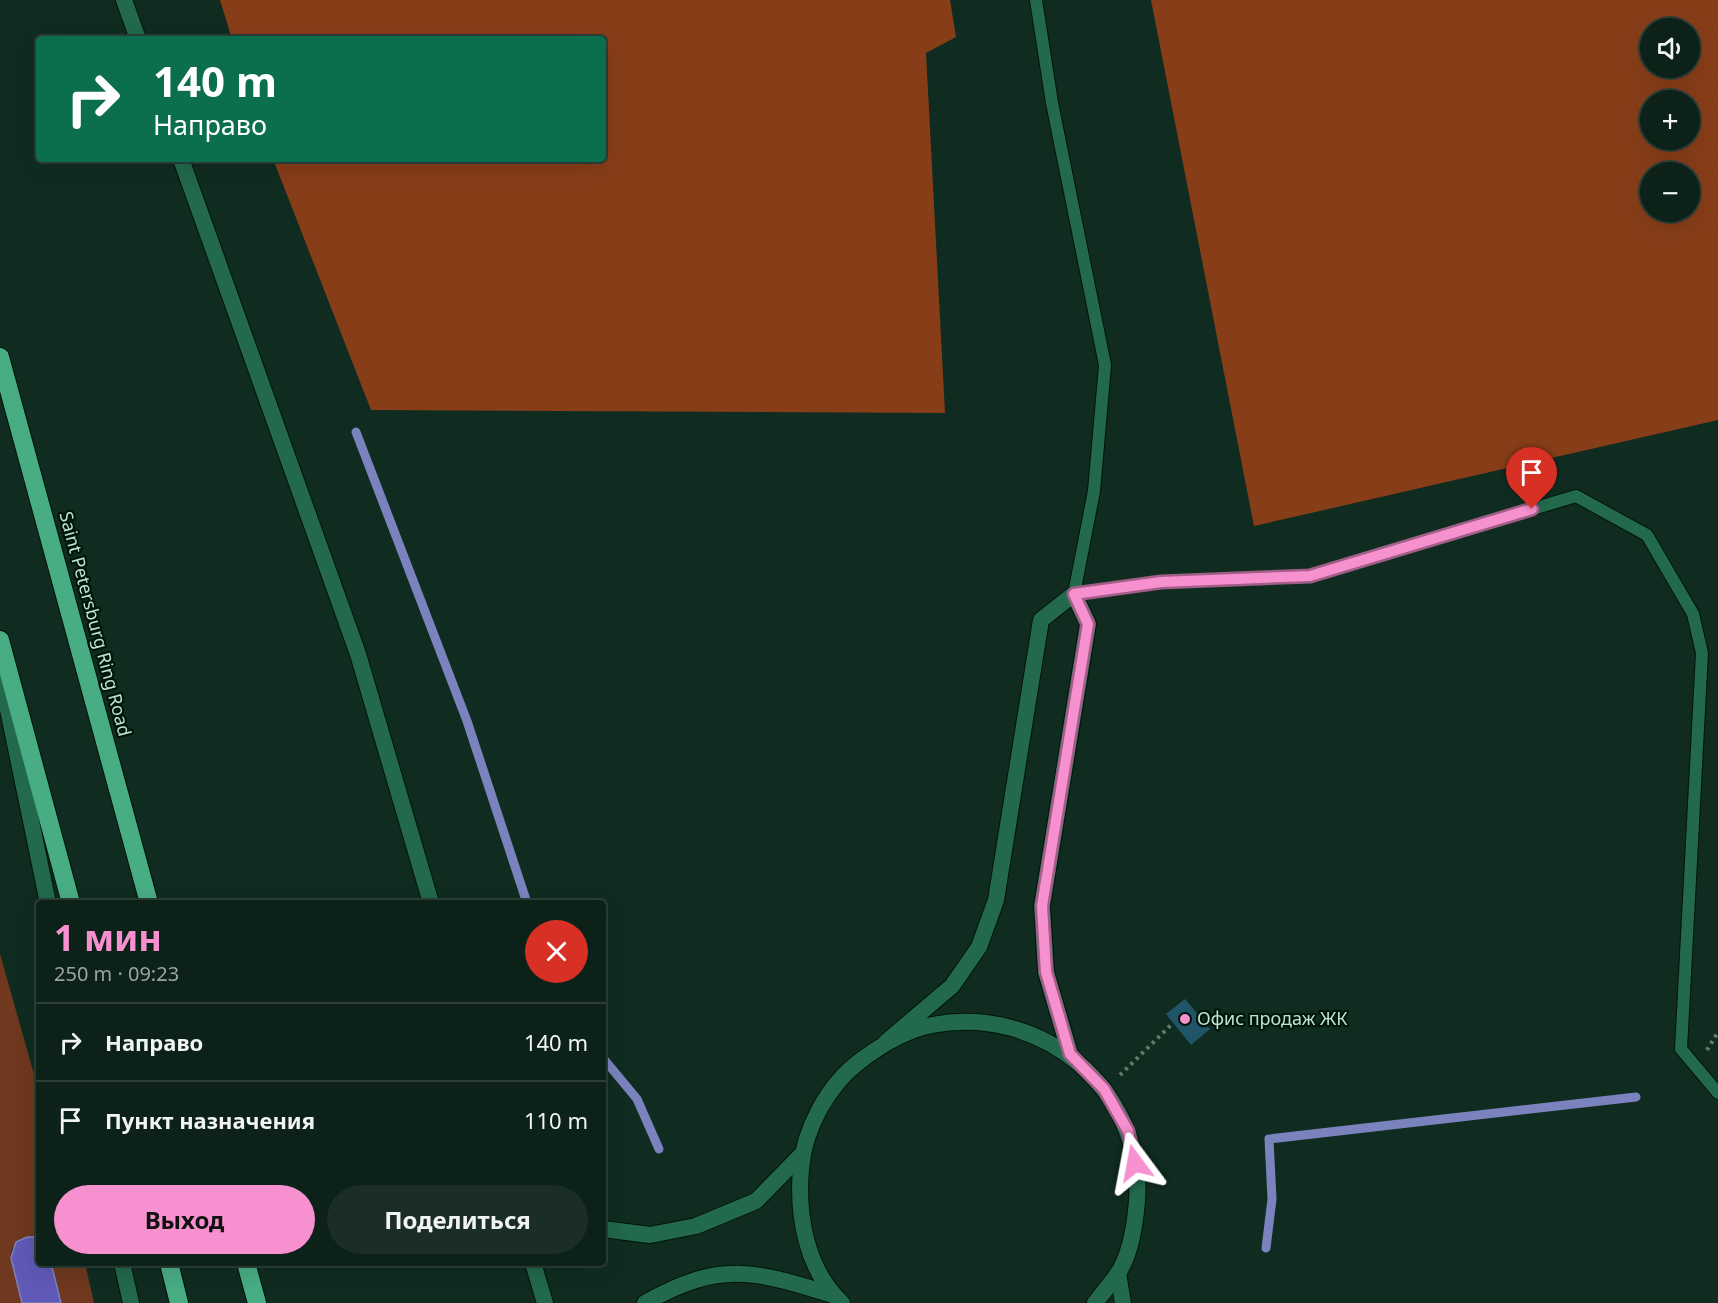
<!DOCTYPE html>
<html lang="ru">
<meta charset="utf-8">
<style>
:root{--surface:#0c2118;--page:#1a2e25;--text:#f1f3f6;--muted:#9aa3a2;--line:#2c3e37;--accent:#f790cf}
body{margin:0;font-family:"Noto Sans",sans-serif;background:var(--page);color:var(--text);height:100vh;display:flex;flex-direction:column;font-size:22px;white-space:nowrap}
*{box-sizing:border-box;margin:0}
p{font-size:20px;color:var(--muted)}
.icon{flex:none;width:33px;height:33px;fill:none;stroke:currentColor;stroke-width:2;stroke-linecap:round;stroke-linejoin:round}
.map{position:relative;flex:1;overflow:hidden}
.details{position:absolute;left:36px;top:900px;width:570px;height:366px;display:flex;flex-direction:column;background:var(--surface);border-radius:6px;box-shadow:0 6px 24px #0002,0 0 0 2px var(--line)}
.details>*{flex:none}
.hud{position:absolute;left:36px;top:36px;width:570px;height:126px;border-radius:6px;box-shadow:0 6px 24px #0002,0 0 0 2px var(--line);background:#0b6e4f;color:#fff;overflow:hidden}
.buttons{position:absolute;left:1640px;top:18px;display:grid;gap:12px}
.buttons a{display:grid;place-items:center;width:60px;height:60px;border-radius:50%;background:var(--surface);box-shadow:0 6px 24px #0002,0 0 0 2px var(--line);font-size:30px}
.pin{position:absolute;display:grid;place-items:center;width:51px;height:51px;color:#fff;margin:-62px -26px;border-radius:50% 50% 50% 0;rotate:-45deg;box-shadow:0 0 6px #0007}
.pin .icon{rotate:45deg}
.me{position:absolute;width:66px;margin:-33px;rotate:347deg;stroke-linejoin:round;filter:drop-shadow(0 0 4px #0008)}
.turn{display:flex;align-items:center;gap:21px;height:126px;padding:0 18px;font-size:27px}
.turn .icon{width:78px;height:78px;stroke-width:2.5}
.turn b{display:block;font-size:42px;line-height:51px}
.round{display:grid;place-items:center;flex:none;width:63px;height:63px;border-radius:32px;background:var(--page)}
.head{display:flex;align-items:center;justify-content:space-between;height:102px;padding:0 18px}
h1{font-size:36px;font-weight:700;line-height:45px;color:var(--accent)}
.cta{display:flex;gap:12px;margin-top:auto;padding:12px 18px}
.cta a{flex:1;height:69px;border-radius:36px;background:var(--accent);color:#111;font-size:24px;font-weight:700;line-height:69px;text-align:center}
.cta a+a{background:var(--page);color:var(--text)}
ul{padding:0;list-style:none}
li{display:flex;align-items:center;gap:18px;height:78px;padding:0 18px;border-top:2px solid var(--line)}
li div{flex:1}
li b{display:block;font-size:22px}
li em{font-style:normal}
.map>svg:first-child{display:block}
.green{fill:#6f381f}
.forest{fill:#883d19;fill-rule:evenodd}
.water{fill:#6059b6;stroke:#7b83be;stroke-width:1.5}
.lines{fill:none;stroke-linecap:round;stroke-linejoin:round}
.stream{stroke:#7b83be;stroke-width:9}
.building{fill:#1f5567}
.service-casing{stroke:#00140a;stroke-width:14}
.minor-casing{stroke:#00140a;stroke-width:18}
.tertiary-casing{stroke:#00140a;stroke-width:18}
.motorway-casing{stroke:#00140a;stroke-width:20}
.path{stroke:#5d7f6f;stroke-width:4;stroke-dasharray:3 4.5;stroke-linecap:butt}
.service{stroke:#22694d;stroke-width:12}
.minor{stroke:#22694d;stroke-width:16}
.tertiary{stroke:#22694d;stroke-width:16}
.motorway{stroke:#49ad84;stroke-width:18}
.route-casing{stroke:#a15e87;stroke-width:15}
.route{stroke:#f790cf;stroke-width:10}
.poi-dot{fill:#f790cf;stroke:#00140a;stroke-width:2}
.labels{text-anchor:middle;stroke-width:4.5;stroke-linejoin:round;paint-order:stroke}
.street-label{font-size:18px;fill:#bbe5d0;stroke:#00140a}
.poi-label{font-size:18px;fill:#bbe5d0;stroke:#00140a;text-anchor:start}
</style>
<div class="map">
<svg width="1718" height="1303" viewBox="0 0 1718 1303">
<rect width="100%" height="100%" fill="#102c20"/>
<g class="green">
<path d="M0 954 39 1092V1237H27L12 1249 11 1258 22 1303H0Z"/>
<path d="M51 1263H85L94 1303H61Z"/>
</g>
<g class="forest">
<path d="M220 0H950L956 37 926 53 945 413 371 410 273 159H603V39H232Z"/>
<path d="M1151 0H1718V420L1254 526ZM1650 28H1689V68H1650ZM1650 100H1689V140H1650ZM1650 172H1689V212H1650Z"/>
</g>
<path class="water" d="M27 1237H39V1263H51L61 1303H22L11 1258 16 1242Z"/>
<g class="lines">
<g class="stream">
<path d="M356 432 467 721 527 903"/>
<path d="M603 1058 637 1099 659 1149"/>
<path d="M1266 1248 1272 1199 1269 1139 1636 1097"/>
</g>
</g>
<path class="building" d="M1185 999 1210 1029 1191 1045 1166 1014Z"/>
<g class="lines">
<g class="service-casing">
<path id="service" d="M1036 0 1052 103 1105 365 1094 491 1074 594 1161 582 1310 576 1576 496 1647 535 1693 614 1702 653 1681 1049 1718 1093"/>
</g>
<g class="minor-casing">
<g id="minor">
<path d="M886 1042 952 986 979 947 996 900 1041 620 1074 594 1088 624 1042 906 1046 972 1070 1054"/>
<path d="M603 1229 650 1235 696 1226 756 1201 802 1154"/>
<path d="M1118 1273 1123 1303"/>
<path d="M645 1303C720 1260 755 1271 833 1295"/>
<path d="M842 1303C806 1269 797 1216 801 1169 804 1129 828 1085 860 1061 881 1045 906 1030 932 1025 1041 1004 1145 1089 1137 1201 1135 1225 1131 1254 1117 1275 1110 1284 1102 1294 1095 1303"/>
</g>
</g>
<g class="tertiary-casing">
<g id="tertiary">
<path d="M124 0 138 39"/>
<path d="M181 159 358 654 431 903"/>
<path d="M0 671 48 903"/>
<path d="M122 1263 131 1303"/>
<path d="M533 1263 545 1303"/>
</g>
</g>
<g class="motorway-casing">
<g id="motorway">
<path d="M0 357 149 903"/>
<path d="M0 640 71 903"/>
<path d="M169 1263 179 1303"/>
<path d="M246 1263 257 1303"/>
</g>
</g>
<g class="path">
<path d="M1707 1050 1718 1032"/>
<path d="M1120 1075 1173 1023"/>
</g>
<use href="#service" class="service"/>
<use href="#minor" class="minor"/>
<use href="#tertiary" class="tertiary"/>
<use href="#motorway" class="motorway"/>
</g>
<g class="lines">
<g class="route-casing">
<path id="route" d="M1135 1163 1128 1131 1104 1089 1070 1054 1046 972 1042 906 1088 624 1074 594 1161 582 1310 576 1532 509"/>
</g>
<use href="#route" class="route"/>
</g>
<circle class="poi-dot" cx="1185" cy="1019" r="6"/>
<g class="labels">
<g class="street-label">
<text transform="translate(95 624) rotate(75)" y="6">Saint Petersburg Ring Road</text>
</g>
<g class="poi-label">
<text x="1197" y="1025">Офис продаж ЖК</text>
</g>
</g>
</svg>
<div class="buttons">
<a><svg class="icon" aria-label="sound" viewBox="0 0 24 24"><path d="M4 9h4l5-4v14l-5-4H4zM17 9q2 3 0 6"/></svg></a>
<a>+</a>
<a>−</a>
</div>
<div class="pin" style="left:1532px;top:509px;background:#d93025"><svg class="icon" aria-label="arrive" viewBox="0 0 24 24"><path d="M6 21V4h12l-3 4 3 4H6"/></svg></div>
<svg class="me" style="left:1135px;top:1163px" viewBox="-20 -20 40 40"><path d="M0-17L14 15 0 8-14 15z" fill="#f790cf" stroke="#fff" stroke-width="4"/></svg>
<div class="hud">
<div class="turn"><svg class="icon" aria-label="right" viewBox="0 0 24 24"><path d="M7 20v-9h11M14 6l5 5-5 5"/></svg><div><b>140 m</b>Направо</div></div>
</div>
<section class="details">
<div class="head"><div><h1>1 мин</h1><p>250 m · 09:23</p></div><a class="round" style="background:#d93025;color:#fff"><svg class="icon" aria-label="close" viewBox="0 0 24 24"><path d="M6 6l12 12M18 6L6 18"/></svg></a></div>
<ul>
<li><svg class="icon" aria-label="right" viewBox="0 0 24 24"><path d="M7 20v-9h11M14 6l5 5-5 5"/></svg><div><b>Направо</b></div><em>140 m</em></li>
<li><svg class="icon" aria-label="arrive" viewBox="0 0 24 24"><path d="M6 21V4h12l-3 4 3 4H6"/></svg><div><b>Пункт назначения</b></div><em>110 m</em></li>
</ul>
<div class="cta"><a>Выход</a><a>Поделиться</a></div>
</section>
</div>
